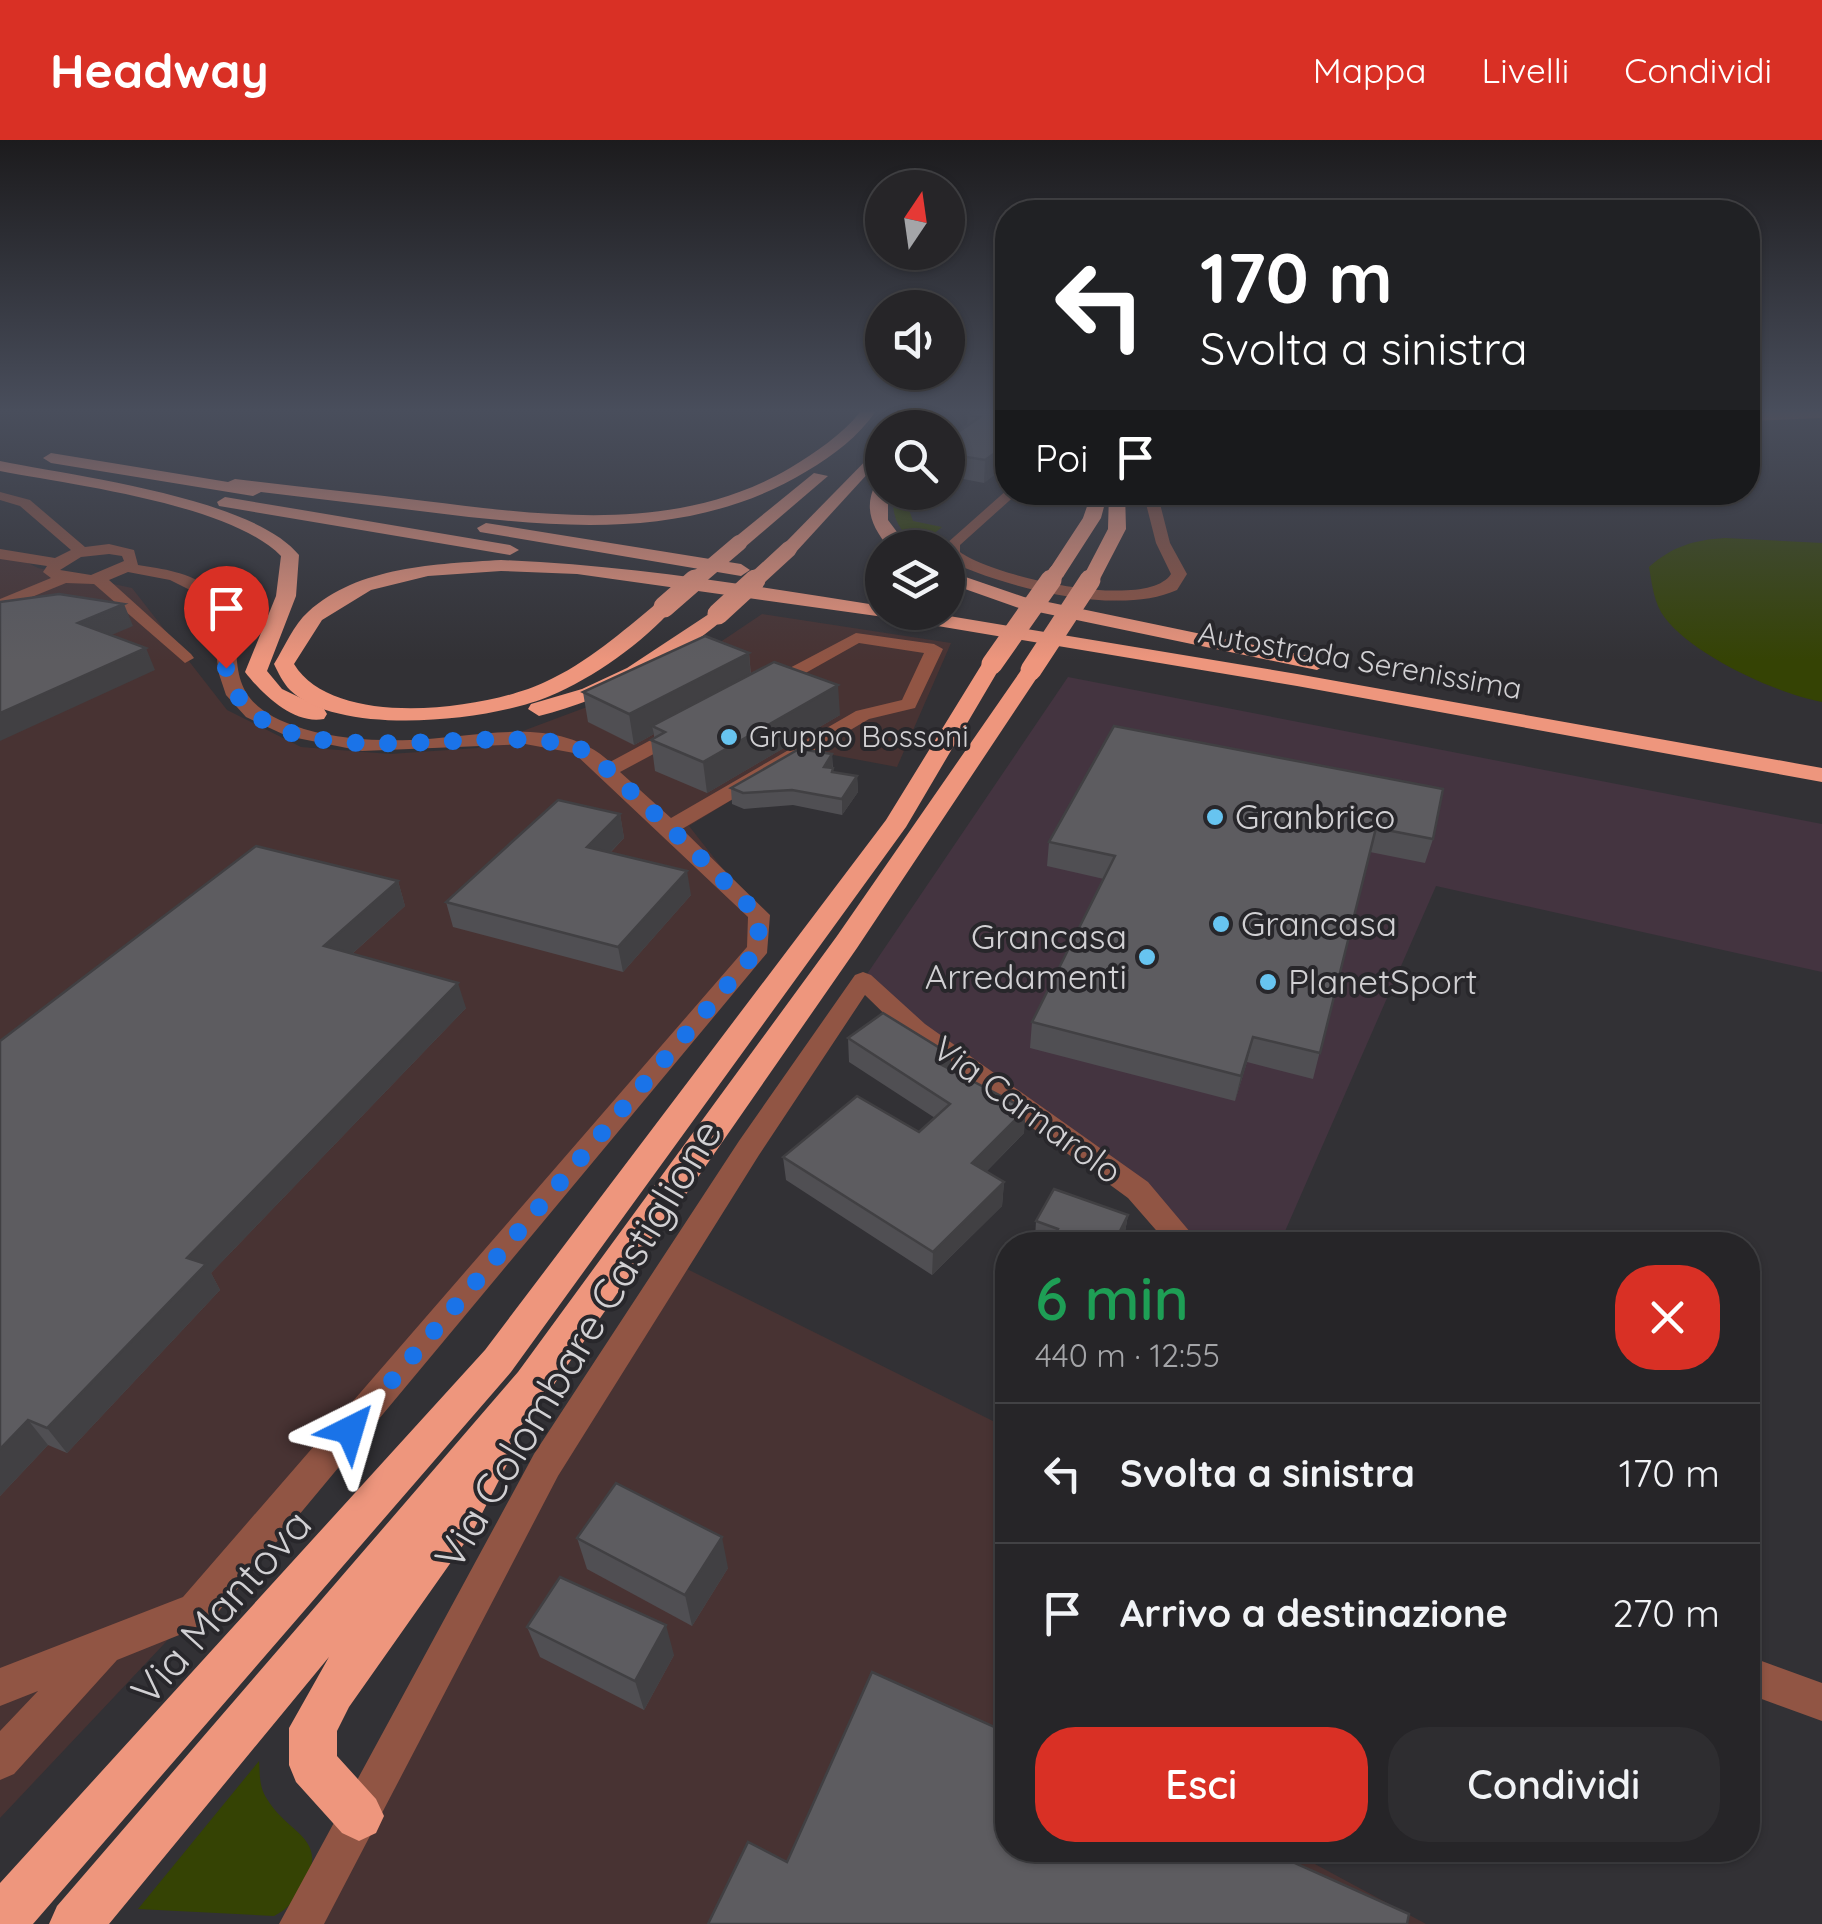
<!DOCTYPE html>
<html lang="it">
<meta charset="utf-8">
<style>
:root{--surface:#262528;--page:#2e2d30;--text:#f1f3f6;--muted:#a4a5a8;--line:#424245;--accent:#d93025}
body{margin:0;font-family:Quicksand,sans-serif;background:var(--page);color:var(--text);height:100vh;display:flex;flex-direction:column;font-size:38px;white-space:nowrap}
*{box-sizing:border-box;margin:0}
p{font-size:32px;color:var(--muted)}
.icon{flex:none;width:55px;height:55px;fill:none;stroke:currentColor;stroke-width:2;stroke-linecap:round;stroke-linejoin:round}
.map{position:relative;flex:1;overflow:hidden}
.details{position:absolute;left:995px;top:1092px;width:765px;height:630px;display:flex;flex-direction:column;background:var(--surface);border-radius:40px;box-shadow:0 2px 8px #0004,0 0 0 2px var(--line)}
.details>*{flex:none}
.banner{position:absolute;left:995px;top:60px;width:765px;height:305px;border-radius:40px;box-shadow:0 2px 8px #0004,0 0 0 2px var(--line);background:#202124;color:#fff;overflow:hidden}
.needle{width:65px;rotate:13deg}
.buttons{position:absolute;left:865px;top:30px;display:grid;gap:20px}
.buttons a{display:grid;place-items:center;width:100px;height:100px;border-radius:50%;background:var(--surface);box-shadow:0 2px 8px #0004,0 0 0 2px var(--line);font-size:50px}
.pin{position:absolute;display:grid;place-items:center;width:85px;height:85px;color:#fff;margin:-102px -42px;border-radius:50% 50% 50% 0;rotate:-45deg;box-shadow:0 0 10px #0007}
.pin .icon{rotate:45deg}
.me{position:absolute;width:110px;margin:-55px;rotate:40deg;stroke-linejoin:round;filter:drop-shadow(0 0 8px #0008)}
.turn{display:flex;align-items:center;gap:35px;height:210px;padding:0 40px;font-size:45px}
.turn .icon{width:130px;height:130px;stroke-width:2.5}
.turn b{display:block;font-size:70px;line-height:85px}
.then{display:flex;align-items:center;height:95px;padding:0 40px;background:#0003;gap:20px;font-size:38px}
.round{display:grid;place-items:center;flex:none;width:105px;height:105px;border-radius:40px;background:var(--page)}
.headline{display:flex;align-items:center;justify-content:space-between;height:170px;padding:0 40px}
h1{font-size:60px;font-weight:600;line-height:75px;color:#1e9e55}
.primary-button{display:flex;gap:20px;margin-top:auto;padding:20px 40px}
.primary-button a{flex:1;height:115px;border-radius:40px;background:var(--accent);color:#fff;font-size:40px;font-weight:600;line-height:115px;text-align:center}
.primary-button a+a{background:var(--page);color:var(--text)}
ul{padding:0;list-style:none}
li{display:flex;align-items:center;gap:30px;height:140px;padding:0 40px;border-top:2px solid var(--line)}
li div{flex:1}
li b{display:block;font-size:38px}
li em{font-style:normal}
header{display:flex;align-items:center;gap:60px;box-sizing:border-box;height:140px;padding:0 50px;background:var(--accent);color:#fff}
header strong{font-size:48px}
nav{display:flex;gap:55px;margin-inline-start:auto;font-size:35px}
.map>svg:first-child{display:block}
.commercial{fill:#443440}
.industrial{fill:#483333}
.green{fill:#354304}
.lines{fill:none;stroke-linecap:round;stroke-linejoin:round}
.minor{fill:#915544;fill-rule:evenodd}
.highway{fill:#ee967d;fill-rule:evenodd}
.highway-bridge-far1{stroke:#ee967d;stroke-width:16}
.highway-bridge{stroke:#ee967d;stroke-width:21}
.wall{fill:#504f53}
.shaded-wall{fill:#414043}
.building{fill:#5d5c60;stroke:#414043;stroke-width:2.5}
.route{stroke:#1a73e8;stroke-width:18;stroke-dasharray:0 32.4}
.poi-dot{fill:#67c4f0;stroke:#28272b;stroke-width:4}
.labels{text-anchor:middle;stroke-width:8;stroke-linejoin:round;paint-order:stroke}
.far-street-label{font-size:30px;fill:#d1d0d3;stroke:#28272b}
.far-poi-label{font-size:30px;fill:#d1d0d3;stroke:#28272b;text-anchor:start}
.poi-label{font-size:35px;fill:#d1d0d3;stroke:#28272b;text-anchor:start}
.street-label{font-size:35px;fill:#d1d0d3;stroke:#28272b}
.near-street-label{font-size:42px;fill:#d1d0d3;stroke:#28272b}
</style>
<header>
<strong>Headway</strong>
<nav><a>Mappa</a><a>Livelli</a><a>Condividi</a></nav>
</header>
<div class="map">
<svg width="1822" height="1784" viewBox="0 0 1822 1784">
<rect width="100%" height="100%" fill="#323135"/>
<path class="commercial" d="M1068 537 1822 684V832L1436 746 1279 1105H1186L863 840Z"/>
<g class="industrial">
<path d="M0 409 38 428 132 448 227 570 301 607 390 614 477 608 670 536 762 474 951 503 897 627 812 611 689 686 759 775V808L196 1470 0 1678Z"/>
<path d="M675 1123 1007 1288 1008 1527 1002 1554 1008 1558V1710H1289L1426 1784H301Z"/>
</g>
<g class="green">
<path d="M894 353H903L913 381 942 387 925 401 941 407H918C900 391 890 377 894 353Z"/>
<path d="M1725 398 1822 403V562C1777 554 1693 515 1665 478 1654 464 1652 444 1649 427 1673 406 1694 400 1725 398Z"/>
<path d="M259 1621C260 1635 259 1647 267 1659 288 1695 333 1698 301 1749 293 1762 288 1769 274 1776L138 1769Z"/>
</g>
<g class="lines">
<g class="minor">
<path d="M1822 271V278L1748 281V273Z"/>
<path d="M1008 349V352H1019L960 405V412C991 436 1147 472 1171 434L1156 403 1143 352H1157L1170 403 1187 434 1177 450C1120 476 1013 449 958 425L948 417 946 404Z"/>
<path d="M0 352 30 360 85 407 109 404 134 410 138 425C162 429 191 432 210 449 265 496 197 557 304 589 338 599 375 601 410 600 475 598 557 573 610 622L675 587H689V595L620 632 671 678 856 571 902 560 924 513 859 503 777 549H765V541L856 493 934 504 943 509 915 568 869 579 682 689 770 775 767 813 209 1483 117 1520 14 1634 0 1640V1591L38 1551 0 1566V1528L183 1457 747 807 748 777 574 613 525 604 362 611 287 596 246 577 226 555 219 534 210 470 198 454 170 440 128 432 109 440 191 514 194 518 185 523 94 444 66 443 0 470V459L51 438 43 432 47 426 0 419V409L55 418 71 410 20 366 0 360ZM109 414 122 416 124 421 91 435 60 430 81 417Z"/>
<path d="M1041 352H1064L1057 356Z"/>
<path d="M863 832 871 835 925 884 1148 1042 1201 1105H1169L1128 1058 907 896 865 855 759 1015 558 1336 324 1784H279L534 1314 739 1001 855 835Z"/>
<path d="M1748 1516 1822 1543V1581L1748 1554Z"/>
</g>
<g class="highway">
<path d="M861 271H876C858 297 834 315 807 331 690 402 558 388 428 372 372 365 316 359 261 352L253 356 51 323 43 318 51 313 228 342 235 339C298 347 362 353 425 361 548 376 678 394 790 328 816 312 842 295 861 271Z"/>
<path d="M922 271H939L918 288H901Z"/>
<path d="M882 304V318L795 413H783V405Z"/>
<path d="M0 321C74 336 253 358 299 415L296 456 267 531 282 549 324 569 327 574 324 579C294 585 262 554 245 532L276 456 281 416C230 364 73 345 0 331Z"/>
<path d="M814 333 828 336 745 407H733V399Z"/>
<path d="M882 341V352H888V380L909 408H889C872 387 863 368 876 343Z"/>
<path d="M1092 352H1108L1101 378 1063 437H1049L1047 433 1083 378Z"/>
<path d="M1109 352H1125L1126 389 1100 439 1091 445 1082 439 1108 389Z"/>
<path d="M225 357 510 405 519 410 510 415 219 366 217 362Z"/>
<path d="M486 383 741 424 750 430 741 436 480 392 477 388Z"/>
<path d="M501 420C629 425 755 446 882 466V472H925L1297 534 1822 628V642L1297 546 884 477 577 434 501 431 428 436 371 450 322 480 294 524C334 590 486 570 545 542 587 523 622 492 657 463H671L674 467C643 503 593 538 550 556 492 581 340 598 290 550 283 543 278 532 274 524 284 508 294 484 308 472 358 426 437 424 501 420Z"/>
<path d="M948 431 1024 457 1317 518 1327 524 1317 530 1019 468 948 443Z"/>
<path d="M718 468 728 474 725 478C669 525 610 558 539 576L528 569 531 564 582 549 627 528Z"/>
<path d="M992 518 1002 524 906 687 511 1232 33 1784H0V1743L485 1210 886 680 982 524Z"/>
<path d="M1031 524 1042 530 857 808 546 1256 509 1300 514 1311 473 1391 349 1567 337 1591V1616L376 1659 384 1676 376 1693 359 1701 342 1693 296 1642 289 1625V1588L329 1517 109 1784H49L57 1766 518 1232 837 796 1024 526Z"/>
</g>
<g class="highway-bridge-far1">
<path d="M692 443 739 403"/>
<path d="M752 443 789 409"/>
<path d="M1049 443 1056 433"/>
<path d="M1088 443 1091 439"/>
</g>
<g class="highway-bridge">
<path d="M664 467 695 440"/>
<path d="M718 474 755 440"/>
<path d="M992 524 1051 440"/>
<path d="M1031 530 1090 440"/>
</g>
</g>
<g class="wall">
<path d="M1008 271 984 343 948 336V299L967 285 968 275Z"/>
<path d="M749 513 751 535 840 575 707 653 655 631 651 600 654 598V594L634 605 588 582 583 552Z"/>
<path d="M1114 586 1433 699 1425 723 1370 712 1313 939 1247 922 1235 961 1030 908 1032 882 1104 739 1047 726 1049 702Z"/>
<path d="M832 614 833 632 857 636 858 652 842 675 793 665 744 669 732 664 731 648Z"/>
<path d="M620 674 624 698 611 712 691 755 623 832 453 787 446 762Z"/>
<path d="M398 741 405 766 352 814 466 868 211 1133 220 1150 67 1313 48 1305 0 1356V901Z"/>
<path d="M848 898 951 929 1024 993 986 1032 1004 1042 1002 1066 932 1135 786 1040 783 1017 919 992 935 978 849 922Z"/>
<path d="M1128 1075 1125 1092 1119 1105H1049L1050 1104 1035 1098 1036 1081Z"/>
<path d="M577 1398 728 1428 692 1486 587 1429Z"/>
<path d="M527 1487 674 1515 644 1570 540 1517Z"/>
</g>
<g class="shaded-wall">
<path d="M1008 304V325L984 343 985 320Z"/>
<path d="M124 464 133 486 88 505 78 483Z"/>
<path d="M146 508 155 530 0 601V573Z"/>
<path d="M749 513 751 542 652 586 654 594 634 605 629 574Z"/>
<path d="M838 545 840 575 707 653 703 622Z"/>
<path d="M832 614V629L824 627Z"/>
<path d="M857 636 858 652 842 675V659Z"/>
<path d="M620 674 624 698 592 731 587 707Z"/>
<path d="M687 731 691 755 623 832 618 807Z"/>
<path d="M398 741 405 766 333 831 324 806Z"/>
<path d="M458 843 466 868 211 1133 220 1150 67 1313 47 1288 187 1118Z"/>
<path d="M1253 897 1247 922 1235 961 1241 936Z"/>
<path d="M951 915V939L940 924Z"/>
<path d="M1026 969 1024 993 971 1047 972 1023Z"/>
<path d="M1004 1042 1002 1066 932 1135 933 1112Z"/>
<path d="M1128 1075 1125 1092 1119 1105H1113Z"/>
<path d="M28 1280 48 1305 0 1356V1309Z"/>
<path d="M722 1397 728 1428 692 1486 685 1455Z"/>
<path d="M666 1485 674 1515 644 1570 635 1541Z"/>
</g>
<g class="building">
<path d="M973 271H1008V304L985 320 948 314V299L980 277 968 275Z"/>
<path d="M59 454 124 464 78 483 146 508 0 573V462Z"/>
<path d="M705 496 749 513 629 574 583 552Z"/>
<path d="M774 522 838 545 703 622 651 600 665 592 652 586Z"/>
<path d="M1114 586 1443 649 1433 699 1376 688 1320 913 1253 897 1241 936 1032 882 1115 716 1049 702Z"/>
<path d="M799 609 832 614 824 627 833 628 832 632 857 636 842 659 792 650 743 653 731 648Z"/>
<path d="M558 660 620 674 587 707 687 731 618 807 446 762Z"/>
<path d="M256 706 398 741 324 806 458 843 187 1118 206 1124 47 1288 28 1280 0 1309V901Z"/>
<path d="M883 873 951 915 940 924 1026 969 972 1023 1004 1042 933 1112 783 1017 857 956 919 992 950 964 848 898Z"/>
<path d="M1054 1049 1128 1075 1113 1105H1049L1058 1089 1036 1081Z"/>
<path d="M616 1343 722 1397 685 1455 577 1398Z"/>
<path d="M560 1437 666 1485 635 1541 527 1487Z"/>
<path d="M872 1532 1008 1593V1710H1266L1409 1774 1407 1784H708L748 1702 787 1722Z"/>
</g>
<linearGradient id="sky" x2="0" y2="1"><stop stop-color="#1c1b1d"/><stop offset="0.52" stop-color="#494e5c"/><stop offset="1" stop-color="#494e5c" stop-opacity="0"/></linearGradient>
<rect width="1822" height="521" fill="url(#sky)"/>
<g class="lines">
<path class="route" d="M226 528C257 656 493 574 580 609 597 616 613 636 627 648 672 689 715 732 758 775L759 808 350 1290"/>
</g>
<g class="poi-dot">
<circle cx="729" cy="597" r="10"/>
<circle cx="1215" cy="677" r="10"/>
<circle cx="1221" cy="784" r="10"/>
<circle cx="1147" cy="817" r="10"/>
<circle cx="1268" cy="842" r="10"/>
</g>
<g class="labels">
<g class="far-street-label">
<text transform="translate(1360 521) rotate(10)" y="10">Autostrada Serenissima</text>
</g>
<g class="far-poi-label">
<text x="749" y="607">Gruppo Bossoni</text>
</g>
<g class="poi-label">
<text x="1235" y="689">Granbrico</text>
<text x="1241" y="796">Grancasa</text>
<text x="1127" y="809" text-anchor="end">Grancasa<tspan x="1127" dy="40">Arredamenti</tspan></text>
<text x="1288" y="854">PlanetSport</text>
</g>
<g class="street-label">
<text transform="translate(1027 970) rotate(36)" y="12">Via Carnarolo</text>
</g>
<g class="near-street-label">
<text transform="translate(578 1204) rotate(-59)" y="15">Via Colombare Castiglione</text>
<text transform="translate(221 1467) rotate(-48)" y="15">Via Mantova</text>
</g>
</g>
</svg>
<div class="buttons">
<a><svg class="needle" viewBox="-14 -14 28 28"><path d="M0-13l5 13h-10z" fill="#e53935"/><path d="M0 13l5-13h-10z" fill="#a4a5a8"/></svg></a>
<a><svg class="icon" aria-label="sound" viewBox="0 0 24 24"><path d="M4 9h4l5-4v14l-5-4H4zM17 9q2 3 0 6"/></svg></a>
<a><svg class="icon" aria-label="search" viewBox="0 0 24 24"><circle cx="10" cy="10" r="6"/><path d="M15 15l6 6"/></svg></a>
<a><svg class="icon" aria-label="layers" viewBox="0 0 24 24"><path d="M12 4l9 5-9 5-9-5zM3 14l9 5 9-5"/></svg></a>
</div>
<div class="pin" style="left:226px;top:528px;background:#d93025"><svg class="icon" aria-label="arrive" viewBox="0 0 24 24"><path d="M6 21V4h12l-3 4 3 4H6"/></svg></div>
<svg class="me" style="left:350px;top:1290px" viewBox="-20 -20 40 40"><path d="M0-17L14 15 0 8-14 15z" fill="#1a73e8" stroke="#fff" stroke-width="4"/></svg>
<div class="banner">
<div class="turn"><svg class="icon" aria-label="left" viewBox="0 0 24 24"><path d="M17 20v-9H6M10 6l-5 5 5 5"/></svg><div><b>170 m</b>Svolta a sinistra</div></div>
<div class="then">Poi<svg class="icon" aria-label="arrive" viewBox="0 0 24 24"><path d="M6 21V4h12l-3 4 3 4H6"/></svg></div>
</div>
<section class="details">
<div class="headline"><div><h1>6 min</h1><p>440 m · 12:55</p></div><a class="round" style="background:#d93025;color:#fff"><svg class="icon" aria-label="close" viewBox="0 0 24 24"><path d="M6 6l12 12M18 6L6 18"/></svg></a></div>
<ul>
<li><svg class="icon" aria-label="left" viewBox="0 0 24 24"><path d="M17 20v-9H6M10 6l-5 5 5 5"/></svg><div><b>Svolta a sinistra</b></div><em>170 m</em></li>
<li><svg class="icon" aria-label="arrive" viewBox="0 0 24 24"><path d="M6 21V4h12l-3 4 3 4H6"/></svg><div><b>Arrivo a destinazione</b></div><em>270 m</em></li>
</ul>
<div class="primary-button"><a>Esci</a><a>Condividi</a></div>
</section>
</div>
